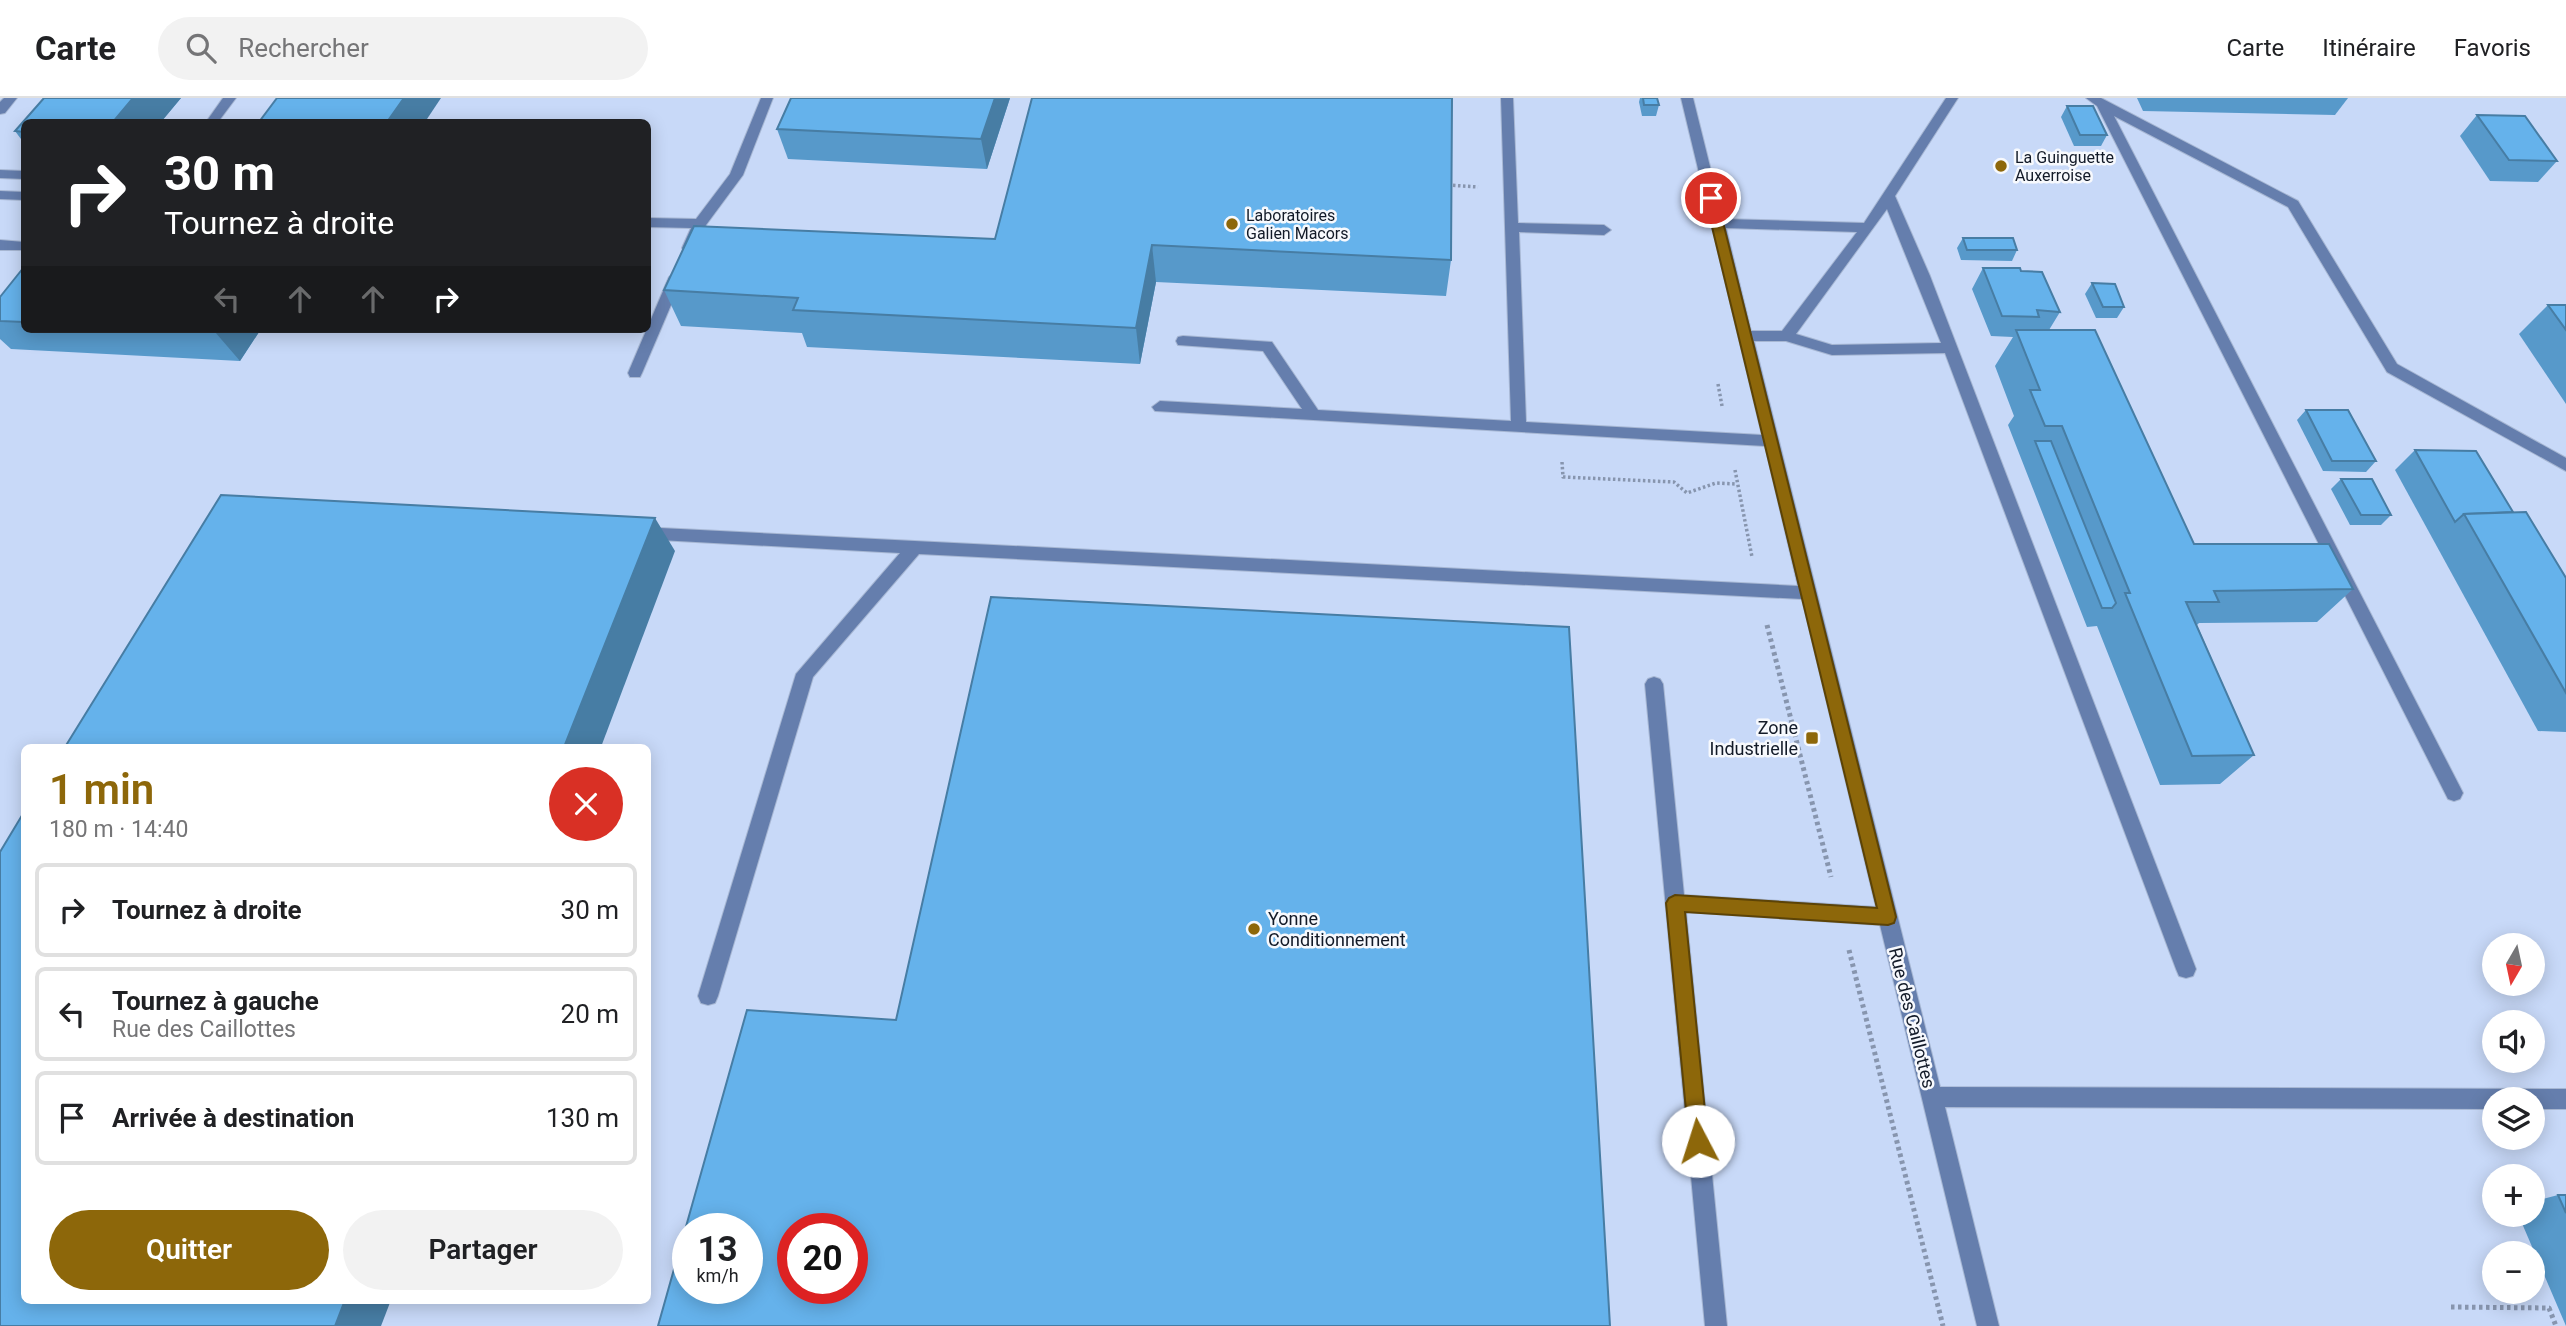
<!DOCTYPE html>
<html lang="fr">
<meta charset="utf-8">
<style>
:root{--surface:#fff;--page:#f2f2f2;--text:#202124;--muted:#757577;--line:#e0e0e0;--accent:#8d670a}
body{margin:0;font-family:Roboto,sans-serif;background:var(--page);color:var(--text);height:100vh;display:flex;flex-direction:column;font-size:26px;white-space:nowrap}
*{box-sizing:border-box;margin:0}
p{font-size:23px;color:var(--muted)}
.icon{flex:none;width:38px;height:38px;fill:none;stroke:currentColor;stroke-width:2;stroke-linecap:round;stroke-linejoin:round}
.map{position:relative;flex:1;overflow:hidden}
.details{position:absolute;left:21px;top:646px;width:630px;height:560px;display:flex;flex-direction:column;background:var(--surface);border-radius:10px;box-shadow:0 4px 18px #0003}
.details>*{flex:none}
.banner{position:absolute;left:21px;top:21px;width:630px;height:214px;border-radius:10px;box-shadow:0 4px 18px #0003;background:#202124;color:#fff;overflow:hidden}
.needle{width:46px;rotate:189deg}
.buttons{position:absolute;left:2482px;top:835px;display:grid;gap:14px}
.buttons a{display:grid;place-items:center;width:63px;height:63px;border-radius:50%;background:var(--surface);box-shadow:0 4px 18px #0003;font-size:35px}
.speed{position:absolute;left:672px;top:1115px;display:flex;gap:14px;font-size:35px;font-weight:700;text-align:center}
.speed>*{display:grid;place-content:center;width:91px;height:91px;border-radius:50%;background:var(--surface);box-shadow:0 4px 18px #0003;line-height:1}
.speed small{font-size:18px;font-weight:400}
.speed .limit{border:10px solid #d22;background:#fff;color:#111}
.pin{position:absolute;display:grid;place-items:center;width:60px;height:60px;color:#fff;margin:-30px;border:4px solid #fff;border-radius:50%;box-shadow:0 2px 7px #0007}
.me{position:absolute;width:77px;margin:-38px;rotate:355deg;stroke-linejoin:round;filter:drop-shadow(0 0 5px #0008)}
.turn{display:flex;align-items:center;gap:24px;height:147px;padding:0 28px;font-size:32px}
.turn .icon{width:91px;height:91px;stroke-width:2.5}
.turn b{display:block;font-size:49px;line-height:60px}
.lanes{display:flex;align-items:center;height:66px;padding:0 28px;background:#0003;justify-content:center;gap:35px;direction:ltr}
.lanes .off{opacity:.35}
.round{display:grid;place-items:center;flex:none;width:74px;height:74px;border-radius:37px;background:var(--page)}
.head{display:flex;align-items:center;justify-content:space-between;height:119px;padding:0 28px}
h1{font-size:42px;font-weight:600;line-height:52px;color:var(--accent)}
.cta{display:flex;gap:14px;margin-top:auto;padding:14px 28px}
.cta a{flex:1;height:80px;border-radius:42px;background:var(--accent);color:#fff;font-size:28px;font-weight:600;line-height:80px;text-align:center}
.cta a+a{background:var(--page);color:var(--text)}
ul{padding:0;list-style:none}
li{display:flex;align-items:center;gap:21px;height:94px;margin:0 14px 10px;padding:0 14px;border:4px solid var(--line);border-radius:10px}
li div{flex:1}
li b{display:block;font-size:26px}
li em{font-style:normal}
header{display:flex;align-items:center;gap:42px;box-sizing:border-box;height:98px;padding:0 35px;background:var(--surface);border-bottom:2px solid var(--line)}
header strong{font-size:33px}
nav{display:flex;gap:38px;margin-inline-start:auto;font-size:24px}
.search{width:490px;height:63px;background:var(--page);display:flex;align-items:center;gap:18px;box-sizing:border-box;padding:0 24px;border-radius:38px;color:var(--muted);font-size:26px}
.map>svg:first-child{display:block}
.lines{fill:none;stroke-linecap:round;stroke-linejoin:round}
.minor-casing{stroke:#a7b7d3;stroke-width:2}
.path-far1{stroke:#8795ae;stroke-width:3.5;stroke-dasharray:2.5 2.5;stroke-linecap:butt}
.path{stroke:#8795ae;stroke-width:5;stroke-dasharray:3.5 3.5;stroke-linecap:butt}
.minor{fill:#657ead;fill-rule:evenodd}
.wall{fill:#5799ca}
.shaded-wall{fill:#477da4}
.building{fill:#65b2eb;stroke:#477da4;stroke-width:2;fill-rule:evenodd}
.route{fill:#8d670a;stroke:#5c4306;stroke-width:2}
.poi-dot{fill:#8d670a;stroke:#f7f9fd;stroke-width:2.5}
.labels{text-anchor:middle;stroke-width:5;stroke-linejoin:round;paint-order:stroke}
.far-poi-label{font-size:16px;fill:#121a28;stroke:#f7f9fd;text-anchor:start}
.poi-label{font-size:18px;fill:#121a28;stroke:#f7f9fd;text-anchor:end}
.street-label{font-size:18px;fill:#121a28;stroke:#f7f9fd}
</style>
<header>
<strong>Carte</strong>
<div class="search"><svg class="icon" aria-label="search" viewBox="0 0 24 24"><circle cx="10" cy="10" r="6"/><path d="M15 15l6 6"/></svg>Rechercher</div>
<nav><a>Carte</a><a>Itinéraire</a><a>Favoris</a></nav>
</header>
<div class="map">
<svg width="2566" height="1228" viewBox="0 0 2566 1228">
<rect width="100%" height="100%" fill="#c8d9f8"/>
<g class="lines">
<g class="minor-casing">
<g id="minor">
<path d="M4 0H17L5 15 0 16V4Z"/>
<path d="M223 0H236L218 24H206Z"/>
<path d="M761 0H773L743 77 706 127 694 153H684L682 150 691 130 648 129V120L696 121 730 76Z"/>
<path d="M1501 0H1513L1518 125 1604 127 1611 132 1604 137 1519 134 1526 324 1762 337 1681 0H1693L1723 121 1864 125 1946 0H1958L1895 98 1930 178 2196 871 2193 878 2186 880 2179 878 2176 871 1945 255 1832 257 1786 243H1754L1940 989 2566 991V1011H2532V1001H2494V1011L1945 1009 1999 1228H1977L1880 827 1686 814 1727 1228H1705L1645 586 1648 581 1654 579 1660 581 1663 586 1684 797 1876 809 1802 501 919 456 813 579 718 898 715 905 708 907 701 905 698 898 796 576 900 455 641 441 633 435 635 431 641 429 1798 488 1765 348 1155 313 1152 309 1160 303 1302 311 1263 253 1178 247 1176 243 1178 239 1183 238 1272 244 1318 312 1511 323ZM1887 111 1941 245 1832 247 1796 236ZM1726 130 1857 134 1782 233H1751Z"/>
<path d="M2086 0H2101L2298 103 2397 266 2566 360V373L2387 274 2288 109 2114 18 2460 689 2463 695 2460 701 2454 703 2448 701 2097 8Z"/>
<path d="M0 72 24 73V81L0 80Z"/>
<path d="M0 93 24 94V102L0 101Z"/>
<path d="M0 142 24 144V152H0Z"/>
<path d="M676 174 683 179 642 275 640 279H630L628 275 669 179Z"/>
</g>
</g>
<g class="path-far1">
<path d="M1448 87 1478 89"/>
<path d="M1718 286 1722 308"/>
<path d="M1562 364 1563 379 1674 384 1687 395 1716 385 1737 386"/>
<path d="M1735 372 1752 459"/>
</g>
<g class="path">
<path d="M1767 527 1831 779"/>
<path d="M1849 852 1943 1228"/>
<path d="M2451 1209 2549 1210 2556 1228"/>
</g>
<use href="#minor" class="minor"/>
</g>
<g class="wall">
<path d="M44 0H181L161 24H24V45L15 33Z"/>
<path d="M1010 0 987 71 788 61 777 31Z"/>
<path d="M1032 0 1451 162 1446 198 1156 184 1140 266 807 249 802 235 681 228 664 192 995 141Z"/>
<path d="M1640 0H1657L1659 7 1656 18H1642L1639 4Z"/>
<path d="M2137 0H2348L2335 17 2143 13Z"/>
<path d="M2067 8 2107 37 2101 48H2074L2061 19Z"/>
<path d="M2477 17 2557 63 2538 84 2490 83 2460 38Z"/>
<path d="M1963 140 2017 152 2012 163 1961 162 1957 150Z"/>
<path d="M24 169V231H261L240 263 11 251 0 241V199Z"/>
<path d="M1983 170 2021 173 2060 214 2049 232 2194 446 2353 491 2317 524 2199 525 2197 527 2254 657 2220 686 2160 687 2097 528 2087 529 2008 327 2014 318 1995 268 2013 239 1991 238 1972 191Z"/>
<path d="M2092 185 2124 209 2117 220H2096L2085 196Z"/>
<path d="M2548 207H2566V306L2519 236Z"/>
<path d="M2306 312 2376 363 2366 374 2323 373 2297 322Z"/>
<path d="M2415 352 2513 414 2566 480V634L2538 633 2395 372Z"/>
<path d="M2341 381 2391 417 2381 427H2350L2331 391Z"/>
<path d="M2558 1097H2566V1228L2518 1116H2532V1104Z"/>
</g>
<g class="shaded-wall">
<path d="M133 0H181L161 24H113Z"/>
<path d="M404 0H441L425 24H387Z"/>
<path d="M995 0H1010L987 71 981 41Z"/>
<path d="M1152 147 1156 184 1140 266 1136 230Z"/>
<path d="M217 231H261L240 263 215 234Z"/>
<path d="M655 420 675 453 601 649H564Z"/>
<path d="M345 1202H391L381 1228H335Z"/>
</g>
<g class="building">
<path d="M44 0H133L113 24H24V34L15 33Z"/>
<path d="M277 0H404L387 24H259Z"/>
<path d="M791 0H995L981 41 777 31Z"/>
<path d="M1032 0H1452L1451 162 1152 147 1136 230 793 212 798 200 664 192 694 128 995 141Z"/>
<path d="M1643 0H1657L1659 7H1644Z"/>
<path d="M2067 8H2093L2107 37H2080Z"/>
<path d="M2477 17 2525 18 2557 63 2509 62Z"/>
<path d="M1963 140H2013L2017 152H1967Z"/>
<path d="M24 169V224L0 223V199Z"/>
<path d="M1983 170H2020L2021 173 2042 174 2060 214 2037 212 2039 219 2002 218Z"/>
<path d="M2092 185 2115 186 2124 209H2103Z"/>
<path d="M2548 207H2566V232Z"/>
<path d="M151 231H217L215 234Z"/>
<path d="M2016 232H2095L2194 446H2329L2353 491 2214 493 2219 504H2186L2254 657 2192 658 2125 495H2130L2062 328H2045L2030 292H2040Z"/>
<path d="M2306 312H2348L2376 363H2332Z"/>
<path d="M2035 343H2051L2116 505 2112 510H2102Z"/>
<path d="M2415 352 2476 353 2513 414 2464 416 2455 424Z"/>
<path d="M2341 381H2372L2391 417H2361Z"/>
<path d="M221 397 655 420 564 649H65Z"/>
<path d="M2526 414 2566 480V595L2464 416Z"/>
<path d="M991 499 1569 529 1610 1228H658L747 912 896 922ZM688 1130H747V1190H688ZM793 1130H852V1190H793Z"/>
<path d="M24 714V1202H345L335 1228H0V754Z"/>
<path d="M2558 1097H2566V1115Z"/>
</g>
<path class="route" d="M1711 96 1717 100 1896 819 1894 825 1888 827 1685 814 1708 1043 1705 1050 1698 1052 1691 1050 1689 1043 1666 805 1669 800 1675 797 1877 810 1705 100Z"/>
<g class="poi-dot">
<circle cx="2001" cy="68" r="7"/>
<circle cx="1232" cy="126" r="7"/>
<rect x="1805" y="633" width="14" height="14" rx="3.5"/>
<circle cx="1254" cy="831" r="7"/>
</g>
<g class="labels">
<g class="far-poi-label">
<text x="2015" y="65">La Guinguette<tspan x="2015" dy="18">Auxerroise</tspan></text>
<text x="1246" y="123">Laboratoires<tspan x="1246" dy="18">Galien Macors</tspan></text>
</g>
<g class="poi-label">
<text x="1798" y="636">Zone<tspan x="1798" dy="21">Industrielle</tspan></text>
<text x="1268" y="827" text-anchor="start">Yonne<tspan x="1268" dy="21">Conditionnement</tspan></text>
</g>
<g class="street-label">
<text transform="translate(1912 920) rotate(76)" y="6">Rue des Caillottes</text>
</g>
</g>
</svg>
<div class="buttons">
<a><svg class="needle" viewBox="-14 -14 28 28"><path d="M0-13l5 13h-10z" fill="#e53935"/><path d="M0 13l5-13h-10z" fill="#757577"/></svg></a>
<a><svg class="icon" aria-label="sound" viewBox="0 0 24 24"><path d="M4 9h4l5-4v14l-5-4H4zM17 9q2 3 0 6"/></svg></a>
<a><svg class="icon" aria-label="layers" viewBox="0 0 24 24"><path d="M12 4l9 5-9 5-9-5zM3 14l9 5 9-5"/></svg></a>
<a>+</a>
<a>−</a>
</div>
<div class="speed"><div>13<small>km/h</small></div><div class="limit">20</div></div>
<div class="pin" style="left:1711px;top:100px;background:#d93025"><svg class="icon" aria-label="arrive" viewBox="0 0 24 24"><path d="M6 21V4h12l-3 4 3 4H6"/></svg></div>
<svg class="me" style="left:1698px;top:1043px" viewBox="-20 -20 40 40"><circle r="19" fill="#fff"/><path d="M0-13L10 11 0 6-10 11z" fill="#8d670a"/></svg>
<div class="banner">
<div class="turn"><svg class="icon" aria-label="right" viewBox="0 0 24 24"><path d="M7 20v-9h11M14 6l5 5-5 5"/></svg><div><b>30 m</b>Tournez à droite</div></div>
<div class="lanes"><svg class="icon off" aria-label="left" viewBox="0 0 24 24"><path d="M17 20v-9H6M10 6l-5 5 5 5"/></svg><svg class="icon off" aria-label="ahead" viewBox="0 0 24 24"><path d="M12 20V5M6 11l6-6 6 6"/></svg><svg class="icon off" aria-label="ahead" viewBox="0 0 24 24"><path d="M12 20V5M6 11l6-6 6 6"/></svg><svg class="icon" aria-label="right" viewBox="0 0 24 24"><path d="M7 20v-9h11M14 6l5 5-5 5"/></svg></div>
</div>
<section class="details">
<div class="head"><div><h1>1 min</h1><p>180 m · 14:40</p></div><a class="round" style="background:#d93025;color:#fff"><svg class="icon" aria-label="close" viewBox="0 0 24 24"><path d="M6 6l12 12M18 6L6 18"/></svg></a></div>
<ul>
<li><svg class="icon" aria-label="right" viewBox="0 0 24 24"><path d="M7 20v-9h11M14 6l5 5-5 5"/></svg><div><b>Tournez à droite</b></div><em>30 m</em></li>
<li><svg class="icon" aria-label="left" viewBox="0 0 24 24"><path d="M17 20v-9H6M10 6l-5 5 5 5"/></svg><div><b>Tournez à gauche</b><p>Rue des Caillottes</p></div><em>20 m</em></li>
<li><svg class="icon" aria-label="arrive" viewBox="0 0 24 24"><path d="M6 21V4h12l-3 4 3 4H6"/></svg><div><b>Arrivée à destination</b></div><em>130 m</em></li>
</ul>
<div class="cta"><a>Quitter</a><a>Partager</a></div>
</section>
</div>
